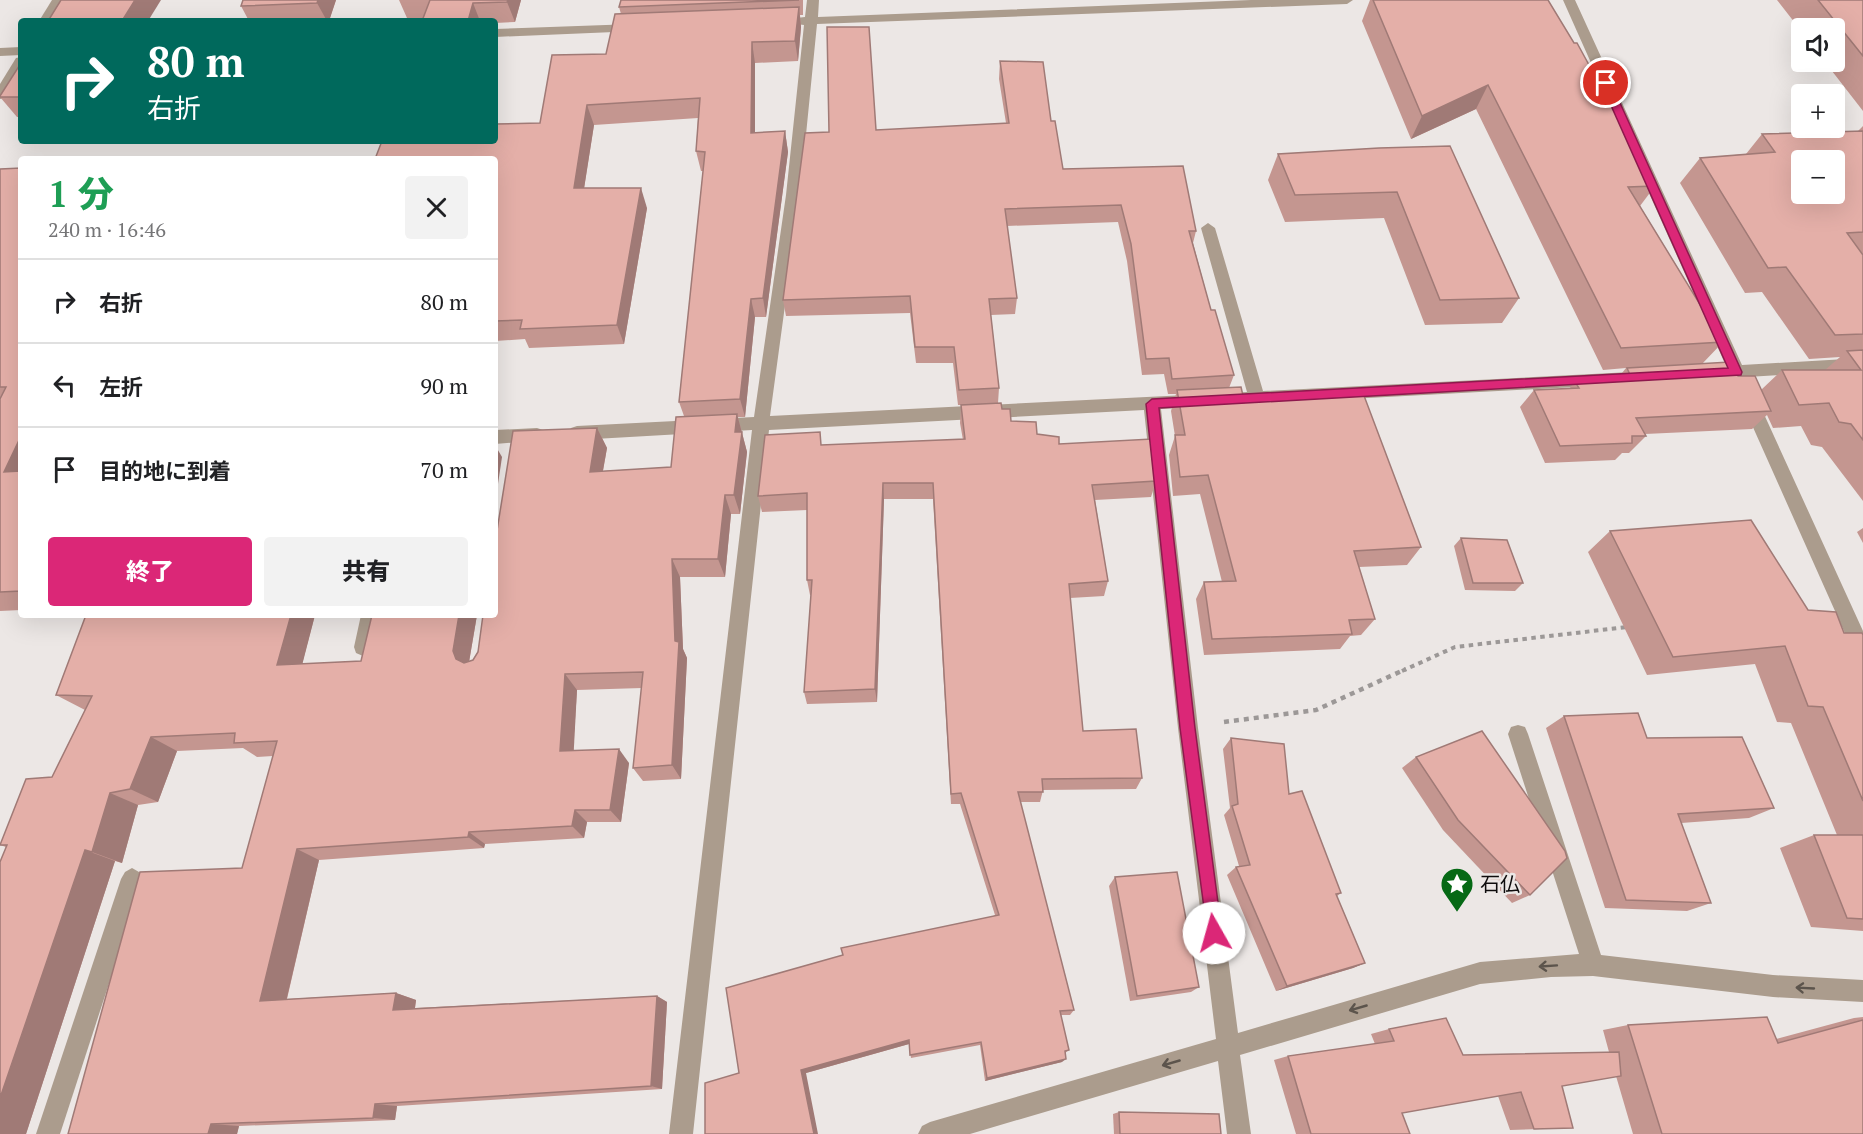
<!DOCTYPE html>
<html lang="ja">
<meta charset="utf-8">
<style>
:root{--surface:#fff;--page:#f2f2f2;--text:#202124;--muted:#757577;--line:#e0e0e0;--accent:#db2777}
body{margin:0;font-family:"PT Serif","Noto Sans JP",serif;background:var(--page);color:var(--text);height:100vh;display:flex;flex-direction:column;font-size:22px;white-space:nowrap}
*{box-sizing:border-box;margin:0}
p{font-size:20px;color:var(--muted)}
.icon{flex:none;width:33px;height:33px;fill:none;stroke:currentColor;stroke-width:2;stroke-linecap:round;stroke-linejoin:round}
.map{position:relative;flex:1;overflow:hidden}
.drawer{position:absolute;left:18px;top:156px;width:480px;height:462px;display:flex;flex-direction:column;background:var(--surface);border-radius:6px;box-shadow:0 6px 24px #0002}
.drawer>*{flex:none}
.banner{position:absolute;left:18px;top:18px;width:480px;height:126px;border-radius:6px;box-shadow:0 6px 24px #0002;background:#00695c;color:#fff;overflow:hidden}
.buttons{position:absolute;left:1791px;top:18px;display:grid;gap:12px}
.buttons a{display:grid;place-items:center;width:54px;height:54px;border-radius:6px;background:var(--surface);box-shadow:0 6px 24px #0002;font-size:30px}
.pin{position:absolute;display:grid;place-items:center;width:51px;height:51px;color:#fff;margin:-26px;border:3px solid #fff;border-radius:50%;box-shadow:0 2px 6px #0007}
.me{position:absolute;width:66px;margin:-33px;rotate:353deg;stroke-linejoin:round;filter:drop-shadow(0 0 4px #0008)}
.turn{display:flex;align-items:center;gap:21px;height:126px;padding:0 30px;font-size:27px}
.turn .icon{width:78px;height:78px;stroke-width:2.5}
.turn b{display:block;font-size:42px;line-height:51px}
.round{display:grid;place-items:center;flex:none;width:63px;height:63px;border-radius:6px;background:var(--page)}
.head{display:flex;align-items:center;justify-content:space-between;height:102px;padding:0 30px}
h1{font-size:36px;font-weight:800;line-height:45px;color:#1e9e55}
.cta{display:flex;gap:12px;margin-top:auto;padding:12px 30px}
.cta a{flex:1;height:69px;border-radius:6px;background:var(--accent);color:#fff;font-size:24px;font-weight:800;line-height:69px;text-align:center}
.cta a+a{background:var(--page);color:var(--text)}
ul{padding:0;list-style:none}
li{display:flex;align-items:center;gap:18px;height:84px;padding:0 30px;border-top:2px solid var(--line)}
li div{flex:1}
li b{display:block;font-size:22px}
li em{font-style:normal}
.map>svg:first-child{display:block}
.lines{fill:none;stroke-linecap:round;stroke-linejoin:round}
.path-far1{stroke:#9c9897;stroke-width:4;stroke-dasharray:4.5 4.5;stroke-linecap:butt}
.path{stroke:#9c9897;stroke-width:4.5;stroke-dasharray:5 5;stroke-linecap:butt}
.minor{fill:#ab9c8d;fill-rule:evenodd}
.wall{fill:#c49690}
.shaded-wall{fill:#a07a76}
.building{fill:#e4afa8;stroke:#a07a76;stroke-width:1.5;fill-rule:evenodd}
.oneway{stroke:#5c544c}
.route{fill:#db2777;stroke:#8e194d;stroke-width:1.5}
.labels{text-anchor:middle;stroke-width:5;stroke-linejoin:round;paint-order:stroke}
.poi-label{font-size:20px;fill:#0e0c0c;stroke:#ece7e5;text-anchor:start}
</style>
<div class="map">
<svg width="1863" height="1134" viewBox="0 0 1863 1134">
<rect width="100%" height="100%" fill="#ece7e5"/>
<g class="lines">
<path class="path-far1" d="M1402 671 1455 647 1627 627"/>
<path class="path" d="M1224 722 1316 710 1406 669"/>
<g class="minor">
<path d="M52 0H64L51 21H39Z"/>
<path d="M807 0H819L818 17 1251 0H1353L1347 4 817 24 800 195 770 416 1247 392 1201 228 1208 223 1215 228 1263 391 1631 372 1637 374 1639 378 1637 382 1631 384 1161 409 1198 728 1238 1033 1480 962 1579 954 1508 734 1511 727 1518 725 1525 727 1528 734 1601 955 1773 975 1863 980V1002L1773 997 1593 976 1551 977 1480 984 1240 1055 1251 1134H1227L1218 1061 970 1134H918L922 1126 930 1122 1216 1039 1178 728 1144 410 769 430 693 1134H669L752 430 577 440 571 438 569 433 571 428 577 426 754 417 786 195 804 25 796 24 794 21 796 18 805 17Z"/>
<path d="M1563 0H1575L1742 365 1863 358V370L1747 377 1863 631V661L1856 658 1731 378 1706 377 1704 373 1706 369 1726 366Z"/>
<path d="M634 24 640 28 638 31 495 37V29Z"/>
<path d="M21 47V55L0 56V48Z"/>
<path d="M21 57V71L5 98 0 99V84L16 58Z"/>
<path d="M537 428 543 430 545 435 543 440 495 444V430Z"/>
<path d="M361 615H379L370 653 363 656 356 653 354 647Z"/>
<path d="M132 868 139 872 143 879 60 1134H36L121 879 125 872Z"/>
</g>
</g>
<g class="wall">
<path d="M336 0 329 21H249L241 6Z"/>
<path d="M399 0H521L515 22 495 23V21H422L423 18H407Z"/>
<path d="M621 0H803V15H800L801 27 798 61 755 63V133L785 131 788 152 766 317H755L745 417H738L747 452 740 514H731L725 577H680L683 649 687 658 681 779 643 781 633 768 642 688 577 690 573 751 629 763 621 822H587L584 838 485 844 484 848 319 860 287 999 396 993 416 1000 415 1008 657 996 667 1002 662 1089 397 1106 395 1120 239 1126 237 1134H68L242 868 273 756 257 757 243 748 177 751 158 802 138 805 122 863 115 861 26 1134H0L6 847 0 845 52 777 85 710 56 695 86 615H315L302 664 361 661 372 615H477L469 662 473 660 597 428 607 448 603 471 671 467 684 416 679 402 703 171H701L696 151 698 118 594 125 584 188 647 208 624 344 529 348 525 339 495 341V159L540 123 606 54 621 14 619 7Z"/>
<path d="M1370 0H1548L1655 186 1640 206 1723 342 1702 364 1738 376 1761 390 1782 370H1825L1840 357 1809 359 1762 292 1745 293 1680 183 1700 158 1746 154 1762 134 1858 131 1863 126V501L1822 447 1811 445 1801 426 1773 428 1767 415 1752 429 1645 434 1646 436 1629 453H1622L1615 460 1545 463 1520 407 1534 390 1569 389 1575 382 1618 378 1626 368 1603 370 1476 109 1411 139 1362 21Z"/>
<path d="M1777 0H1863V111L1825 62H1834V28H1802V32Z"/>
<path d="M1000 61 1051 121 1063 169 1196 231 1193 243 1211 310 1234 375 1229 388 1421 547 1407 565 1359 567 1375 619 1361 635 1350 636 1340 649 1204 655 1196 599 1204 582H1222L1200 494 1173 496 1169 455 1175 436 1171 411 1176 394H1168L1164 374 1142 375 1127 261 1118 222 1007 226 1017 298 1015 314 991 315 999 388 998 403 1011 421 1037 434 1059 444 1156 481 1151 497 1095 500 1108 581 1104 596 1070 598 1083 731 1142 778 1136 789 1043 790 1040 802H1020L1074 1010 1070 1015H1061L1069 1050 1065 1053 1062 1062 985 1081 980 1045 911 1058 909 1044 806 1073H739L995 915 960 804H951L933 499H884L877 702 807 704 804 692 811 595H810L807 580V510L762 512 758 496 822 445 963 440 960 423 961 405H958L953 363H916L910 313 786 316 783 300 1006 123 999 79Z"/>
<path d="M21 63V117H17L0 97V96Z"/>
<path d="M1379 148 1519 298 1502 323 1425 325 1384 218 1285 222 1268 180 1278 154Z"/>
<path d="M21 168V610L0 611V169Z"/>
<path d="M1863 528V543L1857 532Z"/>
<path d="M1610 531 1808 610 1844 633 1863 635V931L1811 927 1780 848 1814 835H1837L1791 723 1777 722 1755 664 1647 675 1588 552Z"/>
<path d="M1461 538 1523 583 1515 591 1465 590 1454 546Z"/>
<path d="M1564 716 1647 738 1774 808 1749 818 1681 823 1711 903 1687 911 1605 908 1546 728Z"/>
<path d="M1231 738 1289 794 1341 893 1337 896 1365 963 1353 968 1276 991 1227 875 1236 867 1239 866 1224 815 1230 808 1223 749Z"/>
<path d="M1416 757 1530 895 1512 903 1443 830 1402 768Z"/>
<path d="M1115 877 1199 987 1191 992 1130 1001 1109 886Z"/>
<path d="M1863 1017V1134H1633L1616 1076 1562 1086 1573 1128 1510 1130 1498 1096 1402 1113 1410 1134H1296L1274 1060 1288 1056 1375 1044 1371 1034 1389 1029 1463 1055 1609 1052 1603 1030 1628 1025 1776 1039 1854 1018Z"/>
<path d="M1119 1112 1221 1134H1114L1113 1114Z"/>
</g>
<g class="shaded-wall">
<path d="M135 0H161L148 21H122Z"/>
<path d="M318 0H336L329 21H327L317 3Z"/>
<path d="M508 0H521L515 22 507 2Z"/>
<path d="M473 3 480 21H468Z"/>
<path d="M799 7 801 27 798 61 795 41Z"/>
<path d="M752 42 755 63V153L751 133Z"/>
<path d="M1488 85 1476 109 1411 139 1422 116Z"/>
<path d="M587 105 594 125 581 208 574 188Z"/>
<path d="M785 131 788 152 766 317 763 298Z"/>
<path d="M641 188 647 208 624 344 617 325Z"/>
<path d="M751 299 755 317 745 417 740 399Z"/>
<path d="M737 414 747 452 740 514 734 495 735 432Z"/>
<path d="M597 428 607 448 599 492 590 472Z"/>
<path d="M21 436V485L4 472Z"/>
<path d="M495 445 502 457 495 504Z"/>
<path d="M883 483 884 499 877 702 875 689Z"/>
<path d="M725 495 731 514 725 577 718 559Z"/>
<path d="M672 559 680 577 683 649 687 658 681 779 672 765Z"/>
<path d="M291 615H315L298 681 277 665Z"/>
<path d="M459 615H477L468 668 456 659 453 651Z"/>
<path d="M565 674 577 690 573 765 560 751Z"/>
<path d="M151 737 177 751 158 802 130 789Z"/>
<path d="M619 749 629 763 621 822 610 810Z"/>
<path d="M110 793 138 805 122 863 92 852Z"/>
<path d="M575 810 587 822 584 838 572 826Z"/>
<path d="M469 832 485 844 484 848 468 837Z"/>
<path d="M297 849 319 860 285 1006 260 1001Z"/>
<path d="M85 850 115 861 26 1134H0V1098Z"/>
<path d="M1365 963 1353 968 1276 991 1287 986Z"/>
<path d="M396 993 416 1000 414 1015 393 1010Z"/>
<path d="M657 996 667 1002 662 1089 651 1086Z"/>
<path d="M909 1040V1044L806 1073 818 1134H814L801 1070Z"/>
<path d="M1066 1059 1062 1062 985 1081 987 1078Z"/>
<path d="M375 1104 397 1106 395 1120 373 1118Z"/>
<path d="M211 1124 239 1126 237 1134H208Z"/>
</g>
<g class="building">
<path d="M61 0H135L122 21H48Z"/>
<path d="M243 0H318L317 3 241 6Z"/>
<path d="M430 0H508L507 2 473 3 468 21H422Z"/>
<path d="M621 0H799L619 7Z"/>
<path d="M1373 0H1548L1574 43H1577L1655 186 1628 187 1723 342 1621 348 1488 85 1422 116Z"/>
<path d="M1818 0H1863V56Z"/>
<path d="M799 7 795 41 752 42 751 133 785 131 763 298 751 299 740 399 679 402 705 152 696 151 700 98 587 105 574 188H641L617 325 520 329 522 320 495 321V159H375L382 141H495V124L540 123 552 55 606 54 615 14Z"/>
<path d="M827 27H869L876 130 1009 123 1000 61 1043 62 1051 121H1055L1063 169 1183 166 1196 231H1189L1211 310H1215L1234 375 1172 379 1169 358 1146 359 1131 244 1121 205 1005 209 1017 298 989 299 999 388 959 390 954 347H915L910 296 783 300 805 133 829 132Z"/>
<path d="M21 63V97H0V96Z"/>
<path d="M1863 131V232L1847 233 1863 255V334L1835 335 1786 267 1768 268 1700 158 1775 152 1762 134ZM1802 160H1834V194H1802Z"/>
<path d="M1450 146 1519 298 1440 300 1397 192 1295 195 1278 154 1379 148Z"/>
<path d="M21 168V387H19L21 388V436L4 472 21 471V591L0 592V399L6 387H0V169Z"/>
<path d="M1863 350V440L1851 424 1839 422 1829 403 1799 405 1782 370H1861L1847 351Z"/>
<path d="M1730 362 1738 376H1755L1771 411 1636 418 1646 436H1632V443L1560 446 1534 390 1579 388 1575 382 1631 377 1627 368Z"/>
<path d="M1241 387 1244 400 1363 393 1421 547 1354 551 1375 619 1349 620 1352 634 1212 639 1204 582 1236 581 1208 475 1180 477 1175 435H1185L1177 390Z"/>
<path d="M1001 403 1002 409H1010L1011 421 1036 422 1037 434 1059 437V444L1152 439 1156 481 1092 485 1108 581 1069 584 1083 731 1136 729 1142 778 1042 779 1043 792H1018L1074 1010 1060 1011 1069 1050 1065 1051 1066 1059 987 1078 981 1042 910 1055 909 1040 801 1070 814 1134H705V1083L739 1073 726 988 843 955 841 948 999 915 961 793 951 794 933 483H883L875 689 804 692 812 580H807V493L758 496 765 435 820 432 821 445 965 439 961 405Z"/>
<path d="M737 414 735 432H742L734 495H725L718 559H672L675 641 679 642 672 765 633 768 643 672 565 674 560 751 619 749 610 810H575L572 826 469 832 468 837 297 849 260 1001 396 993 393 1010 657 996 651 1086 375 1104 373 1118 211 1124 208 1134H68L140 872 242 868 277 741 234 743 235 733 151 737 130 789 110 793 92 852 85 850 0 1098V862L7 845H0L26 779 52 777 92 696 56 695 86 615H291L277 665 361 661 372 615H459L453 651 456 659 464 663 473 660 478 652 483 615H495V543L513 431 597 428 590 472 671 467 676 417Z"/>
<path d="M1751 520 1808 610 1836 612 1844 633H1862L1863 635V801L1823 707 1808 706 1785 646 1673 657 1610 531Z"/>
<path d="M1461 538 1507 540 1523 583H1473Z"/>
<path d="M1638 713 1647 738 1742 737 1774 808 1678 814 1711 903 1626 900 1564 716Z"/>
<path d="M1482 731 1565 851 1567 858 1530 895 1458 820 1416 757Z"/>
<path d="M1231 738 1284 744 1289 794 1302 791 1341 893 1336 894 1365 963 1287 986 1236 867 1250 865 1232 806 1238 804Z"/>
<path d="M1814 835H1863V919L1847 918Z"/>
<path d="M1177 872 1199 987 1137 996 1115 877Z"/>
<path d="M1767 1017 1778 1043 1863 1020V1134H1662L1628 1025Z"/>
<path d="M1446 1018 1463 1055 1619 1052 1621 1076 1562 1086 1573 1128 1534 1129 1521 1092 1402 1113 1410 1134H1311L1288 1056 1394 1041 1389 1029Z"/>
<path d="M1119 1112 1219 1114 1221 1134H1120Z"/>
</g>
<defs><path id="oneway-shaft" d="M-6 0H5M1.5-3L5.5 0L1.5 3" fill="none" stroke-width="1.6" stroke-linecap="round" stroke-linejoin="round" transform="scale(1.5)"/></defs>
<g class="oneway">
<use href="#oneway-shaft" transform="translate(1548 966) rotate(176)"/>
<use href="#oneway-shaft" transform="translate(1805 988) rotate(-177)"/>
<use href="#oneway-shaft" transform="translate(1358 1008) rotate(164)"/>
<use href="#oneway-shaft" transform="translate(1171 1063) rotate(164)"/>
</g>
<path class="route" d="M1603 80 1611 83 1742 372 1741 375 1159 408 1195 728 1222 933 1220 938 1214 941 1208 938 1180 728 1146 404 1152 399 1728 368 1601 83Z"/>
<defs>
<g id="sight-pin" transform="scale(1.725)"><path d="M0 17L-7.5 6A9.5 9.5 0 1 1 7.5 6Z" fill="#066915" stroke="#ece7e5"/><path d="M0-6L1.8-2.2L6-1.7L2.9 1.2L3.7 5.4L0 3.3L-3.7 5.4L-2.9 1.2L-6-1.7L-1.8-2.2Z" fill="#fff"/></g>
</defs>
<g fill-rule="evenodd">
<use href="#sight-pin" x="1457" y="884"/>
</g>
<g class="labels">
<g class="poi-label">
<text x="1480" y="891">石仏</text>
</g>
</g>
</svg>
<div class="buttons">
<a><svg class="icon" aria-label="sound" viewBox="0 0 24 24"><path d="M4 9h4l5-4v14l-5-4H4zM17 9q2 3 0 6"/></svg></a>
<a>+</a>
<a>−</a>
</div>
<div class="pin" style="left:1606px;top:83px;background:#d93025"><svg class="icon" aria-label="arrive" viewBox="0 0 24 24"><path d="M6 21V4h12l-3 4 3 4H6"/></svg></div>
<svg class="me" style="left:1214px;top:933px" viewBox="-20 -20 40 40"><circle r="19" fill="#fff"/><path d="M0-13L10 11 0 6-10 11z" fill="#db2777"/></svg>
<div class="banner">
<div class="turn"><svg class="icon" aria-label="right" viewBox="0 0 24 24"><path d="M7 20v-9h11M14 6l5 5-5 5"/></svg><div><b>80 m</b>右折</div></div>
</div>
<section class="drawer">
<div class="head"><div><h1>1 分</h1><p>240 m · 16:46</p></div><a class="round"><svg class="icon" aria-label="close" viewBox="0 0 24 24"><path d="M6 6l12 12M18 6L6 18"/></svg></a></div>
<ul>
<li><svg class="icon" aria-label="right" viewBox="0 0 24 24"><path d="M7 20v-9h11M14 6l5 5-5 5"/></svg><div><b>右折</b></div><em>80 m</em></li>
<li><svg class="icon" aria-label="left" viewBox="0 0 24 24"><path d="M17 20v-9H6M10 6l-5 5 5 5"/></svg><div><b>左折</b></div><em>90 m</em></li>
<li><svg class="icon" aria-label="arrive" viewBox="0 0 24 24"><path d="M6 21V4h12l-3 4 3 4H6"/></svg><div><b>目的地に到着</b></div><em>70 m</em></li>
</ul>
<div class="cta"><a>終了</a><a>共有</a></div>
</section>
</div>
